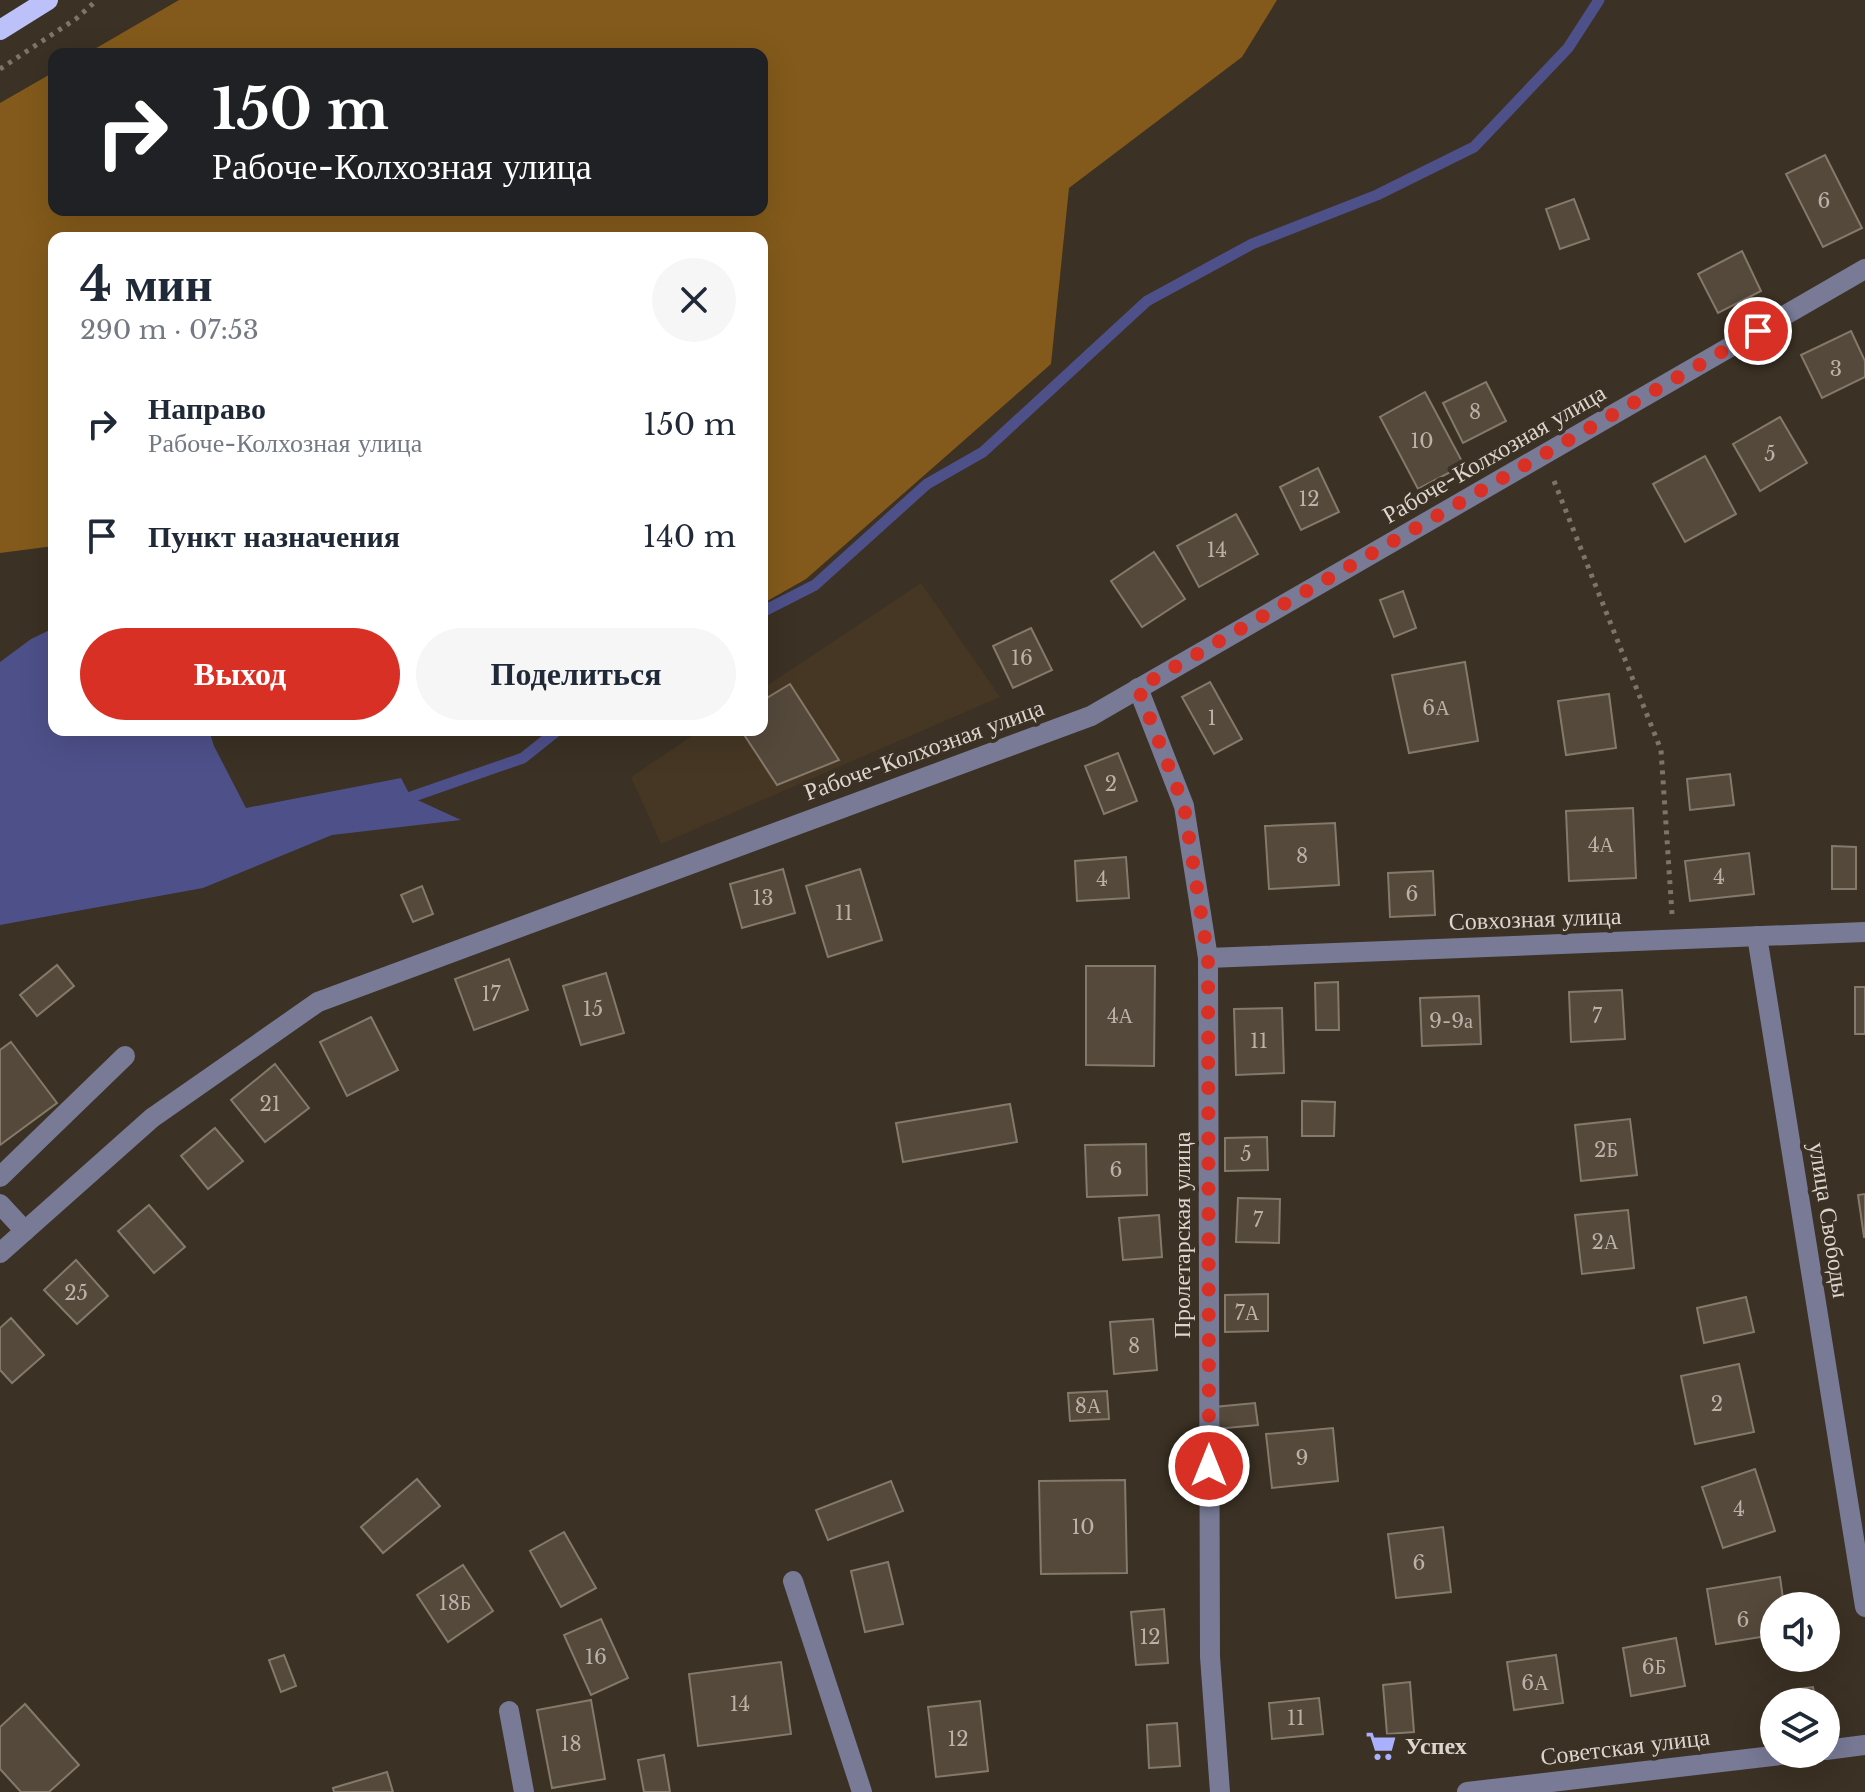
<!DOCTYPE html>
<html lang="ru">
<meta charset="utf-8">
<style>
:root{--surface:#fff;--page:#f6f6f7;--text:#1f2937;--muted:#747a83;--accent:#d93025}
body{margin:0;font-family:"Libre Baskerville",serif;background:var(--page);color:var(--text);height:100vh;display:flex;flex-direction:column;font-size:30px;white-space:nowrap}
*{box-sizing:border-box;margin:0}
p{font-size:26px;color:var(--muted)}
.icon{flex:none;width:44px;height:44px;fill:none;stroke:currentColor;stroke-width:2;stroke-linecap:round;stroke-linejoin:round}
.map{position:relative;flex:1;overflow:hidden}
.sheet{position:absolute;left:48px;top:232px;width:720px;height:504px;display:flex;flex-direction:column;background:var(--surface);border-radius:16px;box-shadow:0 8px 32px #0002}
.sheet>*{flex:none}
.guide{position:absolute;left:48px;top:48px;width:720px;height:168px;border-radius:16px;box-shadow:0 8px 32px #0002;background:#202124;color:#fff;overflow:hidden}
.buttons{position:absolute;left:1760px;top:1592px;display:grid;gap:16px}
.buttons a{display:grid;place-items:center;width:80px;height:80px;border-radius:50%;background:var(--surface);box-shadow:0 8px 32px #0002;font-size:40px}
.pin{position:absolute;display:grid;place-items:center;width:68px;height:68px;color:#fff;margin:-34px;border:4px solid #fff;border-radius:50%;box-shadow:0 2px 8px #0007}
.me{position:absolute;width:88px;margin:-44px;rotate:0deg;stroke-linejoin:round;filter:drop-shadow(0 0 6px #0008)}
.turn{display:flex;align-items:center;gap:28px;height:168px;padding:0 32px;font-size:36px}
.turn .icon{width:104px;height:104px;stroke-width:2.5}
.turn b{display:block;font-size:56px;line-height:68px}
.round{display:grid;place-items:center;flex:none;width:84px;height:84px;border-radius:42px;background:var(--page)}
.head{display:flex;align-items:center;justify-content:space-between;height:136px;padding:0 32px}
h1{font-size:48px;font-weight:700;line-height:60px}
.button{display:flex;gap:16px;margin-top:auto;padding:16px 32px}
.button a{flex:1;height:92px;border-radius:48px;background:var(--accent);color:#fff;font-size:32px;font-weight:700;line-height:92px;text-align:center}
.button a+a{background:var(--page);color:var(--text)}
ul{padding:0;list-style:none}
li{display:flex;align-items:center;gap:24px;height:112px;padding:0 32px}
li div{flex:1}
li b{display:block;font-size:30px}
li em{font-style:normal}
.map>svg:first-child{display:block}
.built{fill:#463724}
.forest{fill:#835a1b}
.water{fill:#4e508a}
.lines{fill:none;stroke-linecap:round;stroke-linejoin:round}
.stream{stroke:#4e508a;stroke-width:11}
.building{fill:#54493b;stroke:#85796a;stroke-width:2}
.path{stroke:#7d756a;stroke-width:5;stroke-dasharray:4 6;stroke-linecap:butt}
.minor{stroke:#787a96;stroke-width:20}
.major{stroke:#bcc1fa;stroke-width:20}
.route{stroke:#d93025;stroke-width:14;stroke-dasharray:0 25.2}
.labels{text-anchor:middle;stroke-width:8;stroke-linejoin:round;paint-order:stroke}
.number-label{font-size:20px;fill:#bab2a8}
.street-label{font-size:24px;fill:#dcd5cd;stroke:#3b3124}
.poi-label{font-size:24px;font-weight:bold;fill:#dcd5cd;stroke:#3b3124;text-anchor:start}
</style>
<div class="map">
<svg width="1865" height="1792" viewBox="0 0 1865 1792">
<rect width="100%" height="100%" fill="#3b3124"/>
<path class="built" d="M921 583 1000 697 661 844 631 777 701 730H762V689Z"/>
<path class="forest" d="M179 0H1277L1242 57 1069 188 1051 364 806 579 762 604V238H54V546L0 553V103L54 72V210H762V54H86Z"/>
<path class="water" d="M54 628V730H209L214 746 246 808 401 778 411 797 461 820 332 835 203 888 0 925V662L31 639Z"/>
<g class="lines">
<g class="stream">
<path d="M762 612 815 585 927 484 983 452 1147 301 1252 244 1377 195 1474 147 1568 48 1599 0"/>
<path d="M411 797 523 758 558 730"/>
</g>
</g>
<g class="building">
<path d="M1825 155 1862 228 1823 247 1786 174Z"/>
<path d="M1574 199 1589 239 1560 249 1546 209Z"/>
<path d="M1742 251 1761 291 1718 313 1698 274Z"/>
<path d="M1851 331 1865 361V377L1822 398 1801 355Z"/>
<path d="M1486 382 1506 421 1463 443 1443 403Z"/>
<path d="M1425 392 1464 465 1418 489 1380 417Z"/>
<path d="M1780 417 1807 463 1760 491 1733 444Z"/>
<path d="M1705 456 1736 514 1685 542 1653 484Z"/>
<path d="M1318 468 1339 512 1301 530 1280 487Z"/>
<path d="M1236 514 1258 554 1199 587 1177 546Z"/>
<path d="M1154 552 1185 599 1142 627 1111 581Z"/>
<path d="M1403 591 1416 628 1394 637 1380 600Z"/>
<path d="M1031 628 1052 670 1013 688 993 646Z"/>
<path d="M1465 662 1478 741 1409 753 1392 675Z"/>
<path d="M1210 682 1242 739 1214 754 1182 697Z"/>
<path d="M790 684 839 760 777 785 741 730H762V701Z"/>
<path d="M1609 694 1616 748 1566 755 1558 701Z"/>
<path d="M1118 753 1137 801 1104 814 1085 766Z"/>
<path d="M1730 774 1734 805 1690 810 1687 779Z"/>
<path d="M1633 808 1636 878 1569 881 1566 811Z"/>
<path d="M1335 823 1339 885 1269 889 1265 826Z"/>
<path d="M1832 846 1856 847V889H1832Z"/>
<path d="M1749 853 1754 894 1690 901 1685 861Z"/>
<path d="M1126 857 1129 898 1077 901 1075 861Z"/>
<path d="M783 869 795 913 742 928 730 884Z"/>
<path d="M860 869 882 940 828 957 806 886Z"/>
<path d="M1433 871 1435 915 1390 917 1388 873Z"/>
<path d="M422 886 433 914 413 922 401 895Z"/>
<path d="M509 959 528 1010 474 1030 455 979Z"/>
<path d="M57 965 74 986 37 1016 20 995Z"/>
<path d="M1086 966H1155L1154 1066 1086 1065Z"/>
<path d="M606 973 624 1033 581 1045 563 986Z"/>
<path d="M1338 982 1339 1030H1316L1315 983Z"/>
<rect x="1855" y="987" width="10" height="47"/>
<path d="M1622 990 1625 1039 1571 1042 1569 992Z"/>
<path d="M1479 996 1481 1044 1422 1046 1420 998Z"/>
<path d="M1282 1008 1284 1073 1236 1075 1234 1009Z"/>
<path d="M371 1017 398 1070 347 1096 320 1042Z"/>
<path d="M11 1042 57 1103 0 1145V1050Z"/>
<path d="M275 1064 309 1108 265 1142 231 1100Z"/>
<path d="M1302 1101 1335 1102 1334 1136H1302Z"/>
<path d="M1010 1104 1017 1142 903 1162 896 1123Z"/>
<path d="M1630 1119 1637 1175 1581 1181 1575 1125Z"/>
<path d="M215 1128 243 1161 208 1189 181 1156Z"/>
<path d="M1267 1137 1268 1170 1225 1171V1138Z"/>
<path d="M1146 1144 1147 1195 1087 1197 1085 1145Z"/>
<path d="M1865 1194V1237H1864L1858 1195Z"/>
<path d="M1238 1198 1280 1199 1279 1243 1236 1242Z"/>
<path d="M149 1205 185 1247 154 1273 118 1231Z"/>
<path d="M1628 1210 1634 1268 1582 1274 1575 1215Z"/>
<path d="M1159 1215 1162 1257 1123 1260 1119 1218Z"/>
<path d="M76 1260 108 1296 77 1324 44 1290Z"/>
<path d="M1268 1294V1331L1225 1332V1295Z"/>
<path d="M1746 1297 1754 1332 1704 1343 1697 1308Z"/>
<path d="M11 1318 44 1355 12 1383 0 1370V1328Z"/>
<path d="M1153 1319 1157 1370 1114 1374 1110 1322Z"/>
<path d="M1739 1364 1754 1432 1695 1444 1681 1376Z"/>
<path d="M1107 1391 1109 1419 1070 1421 1068 1393Z"/>
<path d="M1255 1403 1258 1425 1216 1429 1214 1407Z"/>
<path d="M1333 1428 1338 1481 1272 1488 1266 1434Z"/>
<path d="M1755 1469 1775 1531 1723 1548 1702 1487Z"/>
<path d="M417 1479 440 1506 383 1553 361 1527Z"/>
<path d="M1125 1480 1127 1573 1041 1574 1039 1481Z"/>
<path d="M891 1481 903 1511 828 1540 816 1510Z"/>
<path d="M1443 1527 1451 1592 1396 1598 1388 1534Z"/>
<path d="M564 1532 596 1588 561 1607 530 1551Z"/>
<path d="M888 1562 903 1624 865 1632 851 1571Z"/>
<path d="M463 1565 493 1611 448 1642 417 1595Z"/>
<path d="M1780 1577 1784 1606H1774V1635L1716 1644 1707 1589Z"/>
<path d="M1164 1609 1168 1663 1136 1665 1131 1612Z"/>
<path d="M601 1619 628 1678 591 1695 564 1635Z"/>
<path d="M1676 1638 1685 1686 1631 1696 1623 1648Z"/>
<path d="M284 1655 296 1686 281 1692 269 1660Z"/>
<path d="M1556 1655 1563 1703 1514 1710 1507 1662Z"/>
<path d="M781 1662 791 1734 698 1746 689 1674Z"/>
<path d="M1410 1682 1414 1732 1387 1734 1383 1685Z"/>
<path d="M1813 1687 1815 1698 1798 1700 1797 1689Z"/>
<path d="M1319 1698 1323 1734 1272 1739 1269 1703Z"/>
<path d="M591 1700 605 1779 552 1788 537 1710Z"/>
<path d="M980 1701 988 1771 936 1777 928 1707Z"/>
<path d="M25 1704 79 1765 49 1792H21L0 1769V1727Z"/>
<path d="M1177 1723 1180 1766 1149 1768 1147 1725Z"/>
<path d="M664 1755 670 1792H644L638 1760Z"/>
<path d="M387 1772 393 1792H334L333 1788Z"/>
</g>
<g class="lines">
<g class="path">
<path d="M0 69 77 18 97 0"/>
<path d="M1554 481 1661 750 1672 914"/>
</g>
<g class="minor">
<path d="M1138 688 1184 806 1208 958 1210 1657 1220 1792"/>
<path d="M1757 936 1865 1607"/>
<path d="M1208 958 1865 932"/>
<path d="M0 1177 125 1056"/>
<path d="M0 1204 25 1231"/>
<path d="M0 1253 152 1118 318 1002 1091 716 1865 269"/>
<path d="M793 1581 862 1792"/>
<path d="M509 1711 524 1792"/>
<path d="M1826 1750 1865 1745"/>
<path d="M1467 1792 1789 1754"/>
</g>
<path class="major" d="M0 30 48 0"/>
</g>
<g class="lines">
<path class="route" d="M1209 1466 1208 958 1184 806 1138 688 1758 331"/>
</g>
<defs>
<g id="supermarket-bare" transform="scale(2.4)"><path d="M-6-5.5h2.5l.6 2H6L4.5 2H-2.5L-4.4-4H-6ZM-1.5 3.2a1.3 1.3 0 1 0 .1 0ZM3 3.2a1.3 1.3 0 1 0 .1 0Z" fill="#aab0fb" stroke="#3b3124" stroke-width="2.5" paint-order="stroke"/></g>
</defs>
<g fill-rule="evenodd">
<use href="#supermarket-bare" x="1381" y="1746"/>
</g>
<g class="labels">
<g class="number-label">
<text x="1824" y="208">6</text>
<text x="1836" y="376">3</text>
<text x="1475" y="419">8</text>
<text x="1422" y="448">10</text>
<text x="1770" y="461">5</text>
<text x="1309" y="506">12</text>
<text x="1217" y="557">14</text>
<text x="1022" y="665">16</text>
<text x="1436" y="715">6А</text>
<text x="1212" y="725">1</text>
<text x="1111" y="791">2</text>
<text x="1601" y="852">4А</text>
<text x="1302" y="863">8</text>
<text x="1719" y="884">4</text>
<text x="1102" y="886">4</text>
<text x="1412" y="901">6</text>
<text x="763" y="905">13</text>
<text x="844" y="920">11</text>
<text x="491" y="1001">17</text>
<text x="593" y="1016">15</text>
<text x="1120" y="1023">4А</text>
<text x="1597" y="1023">7</text>
<text x="1451" y="1028">9-9а</text>
<text x="1259" y="1048">11</text>
<text x="270" y="1111">21</text>
<text x="1606" y="1157">2Б</text>
<text x="1246" y="1161">5</text>
<text x="1116" y="1177">6</text>
<text x="1258" y="1227">7</text>
<text x="1605" y="1249">2А</text>
<text x="76" y="1300">25</text>
<text x="1247" y="1320">7А</text>
<text x="1134" y="1353">8</text>
<text x="1717" y="1411">2</text>
<text x="1088" y="1413">8А</text>
<text x="1302" y="1465">9</text>
<text x="1739" y="1516">4</text>
<text x="1083" y="1534">10</text>
<text x="1419" y="1570">6</text>
<text x="455" y="1610">18Б</text>
<text x="1743" y="1627">6</text>
<text x="1150" y="1644">12</text>
<text x="596" y="1664">16</text>
<text x="1654" y="1674">6Б</text>
<text x="1535" y="1690">6А</text>
<text x="740" y="1711">14</text>
<text x="1296" y="1725">11</text>
<text x="958" y="1746">12</text>
<text x="571" y="1751">18</text>
</g>
<g class="street-label">
<text transform="translate(1494 454) rotate(-30)" y="8">Рабоче-Колхозная улица</text>
<text transform="translate(924 750) rotate(-20)" y="8">Рабоче-Колхозная улица</text>
<text transform="translate(1535 919) rotate(-2)" y="8">Совхозная улица</text>
<text transform="translate(1829 1220) rotate(81)" y="8">улица Свободы</text>
<text transform="translate(1182 1235) rotate(-90)" y="8">Пролетарская улица</text>
<text transform="translate(1625 1747) rotate(-7)" y="8">Советская улица</text>
</g>
<g class="poi-label">
<text x="1405" y="1754">Успех</text>
</g>
</g>
</svg>
<div class="buttons">
<a><svg class="icon" aria-label="sound" viewBox="0 0 24 24"><path d="M4 9h4l5-4v14l-5-4H4zM17 9q2 3 0 6"/></svg></a>
<a><svg class="icon" aria-label="layers" viewBox="0 0 24 24"><path d="M12 4l9 5-9 5-9-5zM3 14l9 5 9-5"/></svg></a>
</div>
<div class="pin" style="left:1758px;top:331px;background:#d93025"><svg class="icon" aria-label="arrive" viewBox="0 0 24 24"><path d="M6 21V4h12l-3 4 3 4H6"/></svg></div>
<svg class="me" style="left:1209px;top:1466px" viewBox="-20 -20 40 40"><circle r="17" fill="#d93025" stroke="#fff" stroke-width="3"/><path d="M0-11L8 9 0 5-8 9z" fill="#fff"/></svg>
<div class="guide">
<div class="turn"><svg class="icon" aria-label="right" viewBox="0 0 24 24"><path d="M7 20v-9h11M14 6l5 5-5 5"/></svg><div><b>150 m</b>Рабоче-Колхозная улица</div></div>
</div>
<section class="sheet">
<div class="head"><div><h1>4 мин</h1><p>290 m · 07:53</p></div><a class="round"><svg class="icon" aria-label="close" viewBox="0 0 24 24"><path d="M6 6l12 12M18 6L6 18"/></svg></a></div>
<ul>
<li><svg class="icon" aria-label="right" viewBox="0 0 24 24"><path d="M7 20v-9h11M14 6l5 5-5 5"/></svg><div><b>Направо</b><p>Рабоче-Колхозная улица</p></div><em>150 m</em></li>
<li><svg class="icon" aria-label="arrive" viewBox="0 0 24 24"><path d="M6 21V4h12l-3 4 3 4H6"/></svg><div><b>Пункт назначения</b></div><em>140 m</em></li>
</ul>
<div class="button"><a>Выход</a><a>Поделиться</a></div>
</section>
</div>
